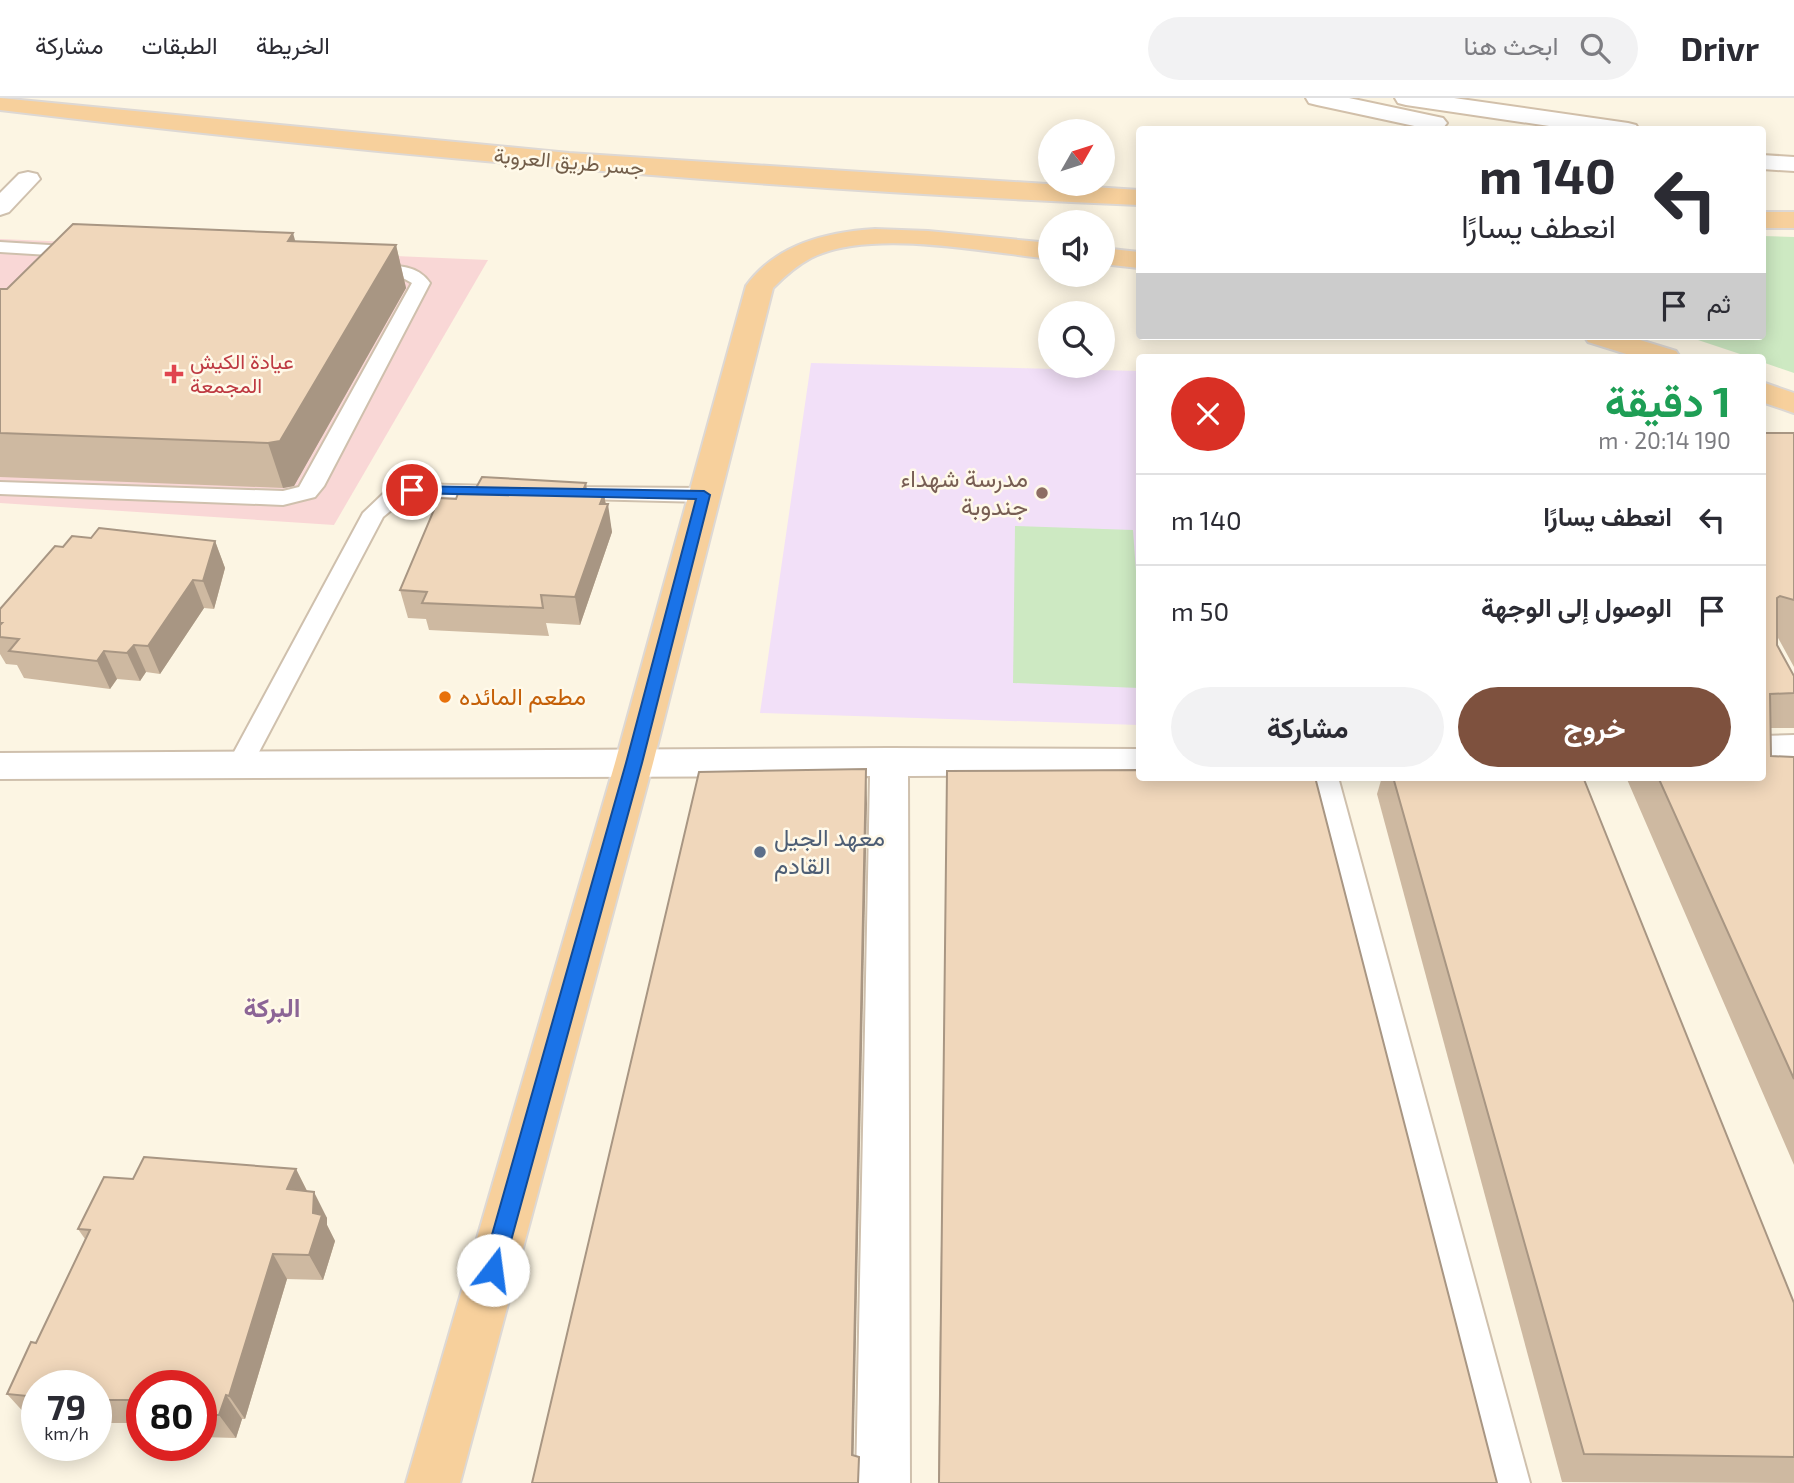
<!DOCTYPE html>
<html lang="ar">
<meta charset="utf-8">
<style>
:root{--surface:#fff;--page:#f2f2f3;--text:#2b2b33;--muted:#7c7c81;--line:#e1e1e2;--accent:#7e513e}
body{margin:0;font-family:"Exo 2",Vazirmatn,sans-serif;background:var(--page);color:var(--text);direction:rtl;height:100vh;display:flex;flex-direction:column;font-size:26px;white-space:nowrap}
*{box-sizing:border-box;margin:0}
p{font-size:23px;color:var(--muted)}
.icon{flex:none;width:38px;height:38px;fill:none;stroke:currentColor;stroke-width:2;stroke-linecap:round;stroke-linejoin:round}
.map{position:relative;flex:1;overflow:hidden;direction:ltr}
.drawer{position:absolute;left:1136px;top:256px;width:630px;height:427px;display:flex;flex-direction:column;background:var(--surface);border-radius:7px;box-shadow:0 4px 18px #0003;direction:rtl}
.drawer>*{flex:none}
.guide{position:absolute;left:1136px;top:28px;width:630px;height:214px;border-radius:7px;box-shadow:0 4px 18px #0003;direction:rtl;background:#fff;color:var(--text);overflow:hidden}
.needle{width:46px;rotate:51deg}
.tools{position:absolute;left:1038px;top:21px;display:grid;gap:14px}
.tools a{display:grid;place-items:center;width:77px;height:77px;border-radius:50%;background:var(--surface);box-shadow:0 4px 18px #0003;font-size:35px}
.speed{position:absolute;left:21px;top:1272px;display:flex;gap:14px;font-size:35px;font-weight:700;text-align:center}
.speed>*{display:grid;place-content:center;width:91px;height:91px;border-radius:50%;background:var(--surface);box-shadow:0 4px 18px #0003;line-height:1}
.speed small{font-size:18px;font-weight:400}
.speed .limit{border:10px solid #d22;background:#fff;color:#111}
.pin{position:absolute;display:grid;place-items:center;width:60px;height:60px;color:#fff;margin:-30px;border:4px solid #fff;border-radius:50%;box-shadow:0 2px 7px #0007}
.me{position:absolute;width:77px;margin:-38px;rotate:15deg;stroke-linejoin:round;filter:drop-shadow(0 0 5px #0008)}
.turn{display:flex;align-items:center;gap:24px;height:147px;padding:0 35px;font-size:32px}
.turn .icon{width:91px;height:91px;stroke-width:2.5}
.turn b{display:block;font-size:49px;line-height:60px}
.then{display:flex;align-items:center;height:66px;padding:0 35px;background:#0003;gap:14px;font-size:26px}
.round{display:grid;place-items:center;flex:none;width:74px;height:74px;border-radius:37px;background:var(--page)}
.summary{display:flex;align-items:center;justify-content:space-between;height:119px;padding:0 35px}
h1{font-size:42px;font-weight:700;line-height:52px;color:#1e9e55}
.primary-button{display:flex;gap:14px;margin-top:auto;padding:14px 35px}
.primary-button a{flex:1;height:80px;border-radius:42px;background:var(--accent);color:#fff;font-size:28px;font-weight:700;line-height:80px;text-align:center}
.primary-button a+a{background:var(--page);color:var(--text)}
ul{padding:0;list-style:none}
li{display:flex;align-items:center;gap:21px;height:91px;padding:0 35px;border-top:2px solid var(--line)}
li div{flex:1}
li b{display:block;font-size:26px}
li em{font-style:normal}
header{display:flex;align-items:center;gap:42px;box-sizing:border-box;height:98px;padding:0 35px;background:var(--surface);border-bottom:2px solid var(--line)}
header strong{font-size:33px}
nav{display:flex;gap:38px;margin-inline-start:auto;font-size:24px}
.search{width:490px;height:63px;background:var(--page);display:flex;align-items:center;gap:18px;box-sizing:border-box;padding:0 24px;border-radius:38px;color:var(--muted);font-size:26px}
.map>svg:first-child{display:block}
.education{fill:#f2e0f8}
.medical{fill:#f9d7d6}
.green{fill:#cde9c2}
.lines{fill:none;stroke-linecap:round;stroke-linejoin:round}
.service-casing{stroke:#cfc0ad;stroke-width:4}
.minor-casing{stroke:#cfc0ad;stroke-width:4}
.secondary-casing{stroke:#d2c0aa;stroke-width:4}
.trunk-casing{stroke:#ddd8d4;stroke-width:4}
.service{fill:#fff;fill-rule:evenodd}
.minor{fill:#fff;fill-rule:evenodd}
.secondary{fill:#fff;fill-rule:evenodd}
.trunk{fill:#f7d09c;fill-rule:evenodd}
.wall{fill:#ceb9a1}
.shaded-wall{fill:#a89683}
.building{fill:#f0d7bb;stroke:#a89683;stroke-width:2}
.route{fill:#1a73e8;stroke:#114b97;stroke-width:2}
.health-dot{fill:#e0444e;stroke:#fff9e9;stroke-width:2.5}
.education-dot{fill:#8d6e63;stroke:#fff9e9;stroke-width:2.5}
.food-dot{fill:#e8710a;stroke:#fff9e9;stroke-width:2.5}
.service-dot{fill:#5c6f8a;stroke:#fff9e9;stroke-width:2.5}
.labels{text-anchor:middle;stroke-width:5;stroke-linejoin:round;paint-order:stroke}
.far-street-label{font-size:21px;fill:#735e4a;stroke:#fff9e9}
.far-health-label{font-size:21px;fill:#be3a42;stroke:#fff9e9;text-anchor:start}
.education-label{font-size:24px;fill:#785e54;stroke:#fff9e9;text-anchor:end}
.food-label{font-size:24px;fill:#c56008;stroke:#fff9e9;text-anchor:start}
.service-label{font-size:24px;fill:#4e5e75;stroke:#fff9e9;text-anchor:start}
.neighbourhood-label{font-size:26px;font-weight:bold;fill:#8c6596;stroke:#fff9e9}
</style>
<header>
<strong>Drivr</strong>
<div class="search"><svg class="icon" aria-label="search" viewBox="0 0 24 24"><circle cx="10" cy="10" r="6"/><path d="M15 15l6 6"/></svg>ابحث هنا</div>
<nav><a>الخريطة</a><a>الطبقات</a><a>مشاركة</a></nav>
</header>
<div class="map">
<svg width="1794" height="1385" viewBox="0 0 1794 1385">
<rect width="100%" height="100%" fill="#fcf5e3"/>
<path class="education" d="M811 265 1139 273V627L760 615Z"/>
<path class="medical" d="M0 141H1L488 162 334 427 0 405Z"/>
<g class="green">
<path d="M1762 138 1794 139V275L1762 264V259H1749L1686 238H1762Z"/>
<path d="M1015 428 1133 432 1139 514V590L1013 585Z"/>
</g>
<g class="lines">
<g class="service-casing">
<g id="service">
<path d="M0 144 82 149 91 154 82 159 0 154Z"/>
<path d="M368 168C391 168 416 164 430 185L324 388 315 399 283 407 0 396V384L283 393 299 389 412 185 403 180 362 177 359 173Z"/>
<path d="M412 386 493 388 501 389 504 394 501 399 493 400 415 399 400 405 383 419 249 673 240 676 231 673 227 667 363 415 384 395Z"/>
<path d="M553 389 704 390 712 392 715 397 712 402 704 404 545 400 542 395 545 390Z"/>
</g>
</g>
<g class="minor-casing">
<g id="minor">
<path d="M28 74 37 76 40 81 9 114 0 117V95L19 76Z"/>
<path d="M1794 637V663L1762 664V638Z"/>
<path d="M889 650 1139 651V677L908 678 910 1385H856L870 678 0 681V655Z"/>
<path d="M1300 679H1338L1530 1385H1476Z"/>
</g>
</g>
<g class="secondary-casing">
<g id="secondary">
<path d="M1306 0H1349L1443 20 1447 25 1443 30 1433 32 1317 7 1309 5Z"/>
<path d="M1395 0H1454L1628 25 1636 27 1639 32H1576L1406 7 1398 5Z"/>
<path d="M1762 57 1794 59V73L1762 71Z"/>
</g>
</g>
<g class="trunk-casing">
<g id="trunk">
<path d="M0 0 569 55 1139 92V107C759 91 378 57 0 12Z"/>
<rect x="1762" y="114" width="32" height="16"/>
<path d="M875 131 928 133 1050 145V161C984 154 870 130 811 160 796 168 784 179 773 190L653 665 460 1385H406L615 665 746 188C776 146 827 134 875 131Z"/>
<path d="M1102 150 1139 154V170L1102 166Z"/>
<path d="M1584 238H1627L1676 253 1680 259H1636L1588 244Z"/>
<path d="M1762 284 1794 295V315L1762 304Z"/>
</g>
</g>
<use href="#service" class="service"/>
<use href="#minor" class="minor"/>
<use href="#secondary" class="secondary"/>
<use href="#trunk" class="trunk"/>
</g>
<g class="wall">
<path d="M295 143 396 147 406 190 294 388 283 390 0 379V191H7Z"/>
<path d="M1762 335H1794V569L1777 538V547L1794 578V630H1771V658L1794 659V1067L1626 679H1762Z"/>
<path d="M587 395 604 396 612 434 580 527 546 525 549 538 429 532 426 521 408 520 400 492Z"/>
<path d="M91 440 215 443 225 470 214 511 204 510 160 576 146 574 140 583 117 581 110 591 24 580 17 567 6 566 0 556V511L63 449Z"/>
<path d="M947 673 1497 1385H938Z"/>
<path d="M1382 679H1583L1794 1205V1385L1562 1384 1377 696Z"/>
<path d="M296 1071 307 1093 327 1120V1127L335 1143 323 1182 287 1181 245 1321H242L236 1340 201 1339V1288H142V1325H96V1288H37V1320L28 1319 7 1296 36 1245 85 1141 78 1131 133 1081Z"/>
</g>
<g class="shaded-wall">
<path d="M293 135 305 177 288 143Z"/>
<path d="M396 147 406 190 294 388 283 390 268 345Z"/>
<path d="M586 385 590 412 582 395Z"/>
<path d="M604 396 606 410 608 406 612 434 580 527 575 499Z"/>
<path d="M215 443 225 470 214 511 203 483Z"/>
<path d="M193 482 204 510 160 576 148 548Z"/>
<path d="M134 547 146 574 140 583 127 555Z"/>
<path d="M104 553 117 581 110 591 97 563Z"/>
<path d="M866 671 867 706 853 1385 852 1357Z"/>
<path d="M296 1071 309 1097 287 1091Z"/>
<path d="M314 1094 327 1120V1127L335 1143 323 1182 309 1157Z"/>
<path d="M273 1156 287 1181 245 1321 229 1298Z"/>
<path d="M226 1297 242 1321 236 1340 219 1317Z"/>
</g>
<g class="building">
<path d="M73 126 293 135 288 143 396 147 280 343 268 345 0 335V191H7Z"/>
<path d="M1762 335H1794V502L1780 498 1777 500V547L1794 578V595L1770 596 1771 658 1794 659V981L1658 679H1762Z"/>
<path d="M482 379 586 385 582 395 604 396 600 406H608L575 499 541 497 543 510 422 505 427 494 400 492 439 400 456 401 460 390H476Z"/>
<path d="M99 430 215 443 203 483 193 482 148 548 134 547 127 555 104 553 97 563 9 553 19 541 0 539V527L2 525H0V511L55 448 63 449 72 438 91 440Z"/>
<path d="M866 671 852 1357 859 1359 858 1385H532L699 674Z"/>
<path d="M1139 672V679H1315L1497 1385H939L947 673Z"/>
<path d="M1393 679H1583L1794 1205V1359L1584 1356Z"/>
<path d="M144 1059 296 1071 287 1091 314 1094 313 1115 322 1117 309 1157 273 1156 229 1298 226 1297 219 1317H201V1288H142V1302H96V1288H37V1299L7 1296 31 1244 36 1245 90 1132 78 1131 104 1079 133 1081Z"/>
</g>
<path class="route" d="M412 388 704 393 710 397 642 665 503 1172 500 1178 493 1181 485 1178 482 1172 626 665 696 401 408 395 406 392Z"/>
<path class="health-dot" d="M170.5 265.5h7v7h7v7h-7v7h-7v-7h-7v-7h7z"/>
<circle class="education-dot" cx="1042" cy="395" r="7"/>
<circle class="food-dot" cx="445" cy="599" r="7"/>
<circle class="service-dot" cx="760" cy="754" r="7"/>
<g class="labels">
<g class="far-street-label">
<text transform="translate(569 64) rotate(5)" y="7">جسر طريق العروبة</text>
</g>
<g class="far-health-label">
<text x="190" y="271">عيادة الكيش<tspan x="190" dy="24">المجمعة</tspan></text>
</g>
<g class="education-label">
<text x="1028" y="389">مدرسة شهداء<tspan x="1028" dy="28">جندوبة</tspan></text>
</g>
<g class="food-label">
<text x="459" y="607">مطعم المائده</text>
</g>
<g class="service-label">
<text x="774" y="748">معهد الجيل<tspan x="774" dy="28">القادم</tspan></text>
</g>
<g class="neighbourhood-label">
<text x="272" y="919">البركة</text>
</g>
</g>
</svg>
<div class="tools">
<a><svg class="needle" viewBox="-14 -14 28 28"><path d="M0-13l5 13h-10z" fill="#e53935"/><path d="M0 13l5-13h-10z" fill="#7c7c81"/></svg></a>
<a><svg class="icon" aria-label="sound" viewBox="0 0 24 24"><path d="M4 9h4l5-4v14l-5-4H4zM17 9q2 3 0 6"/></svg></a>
<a><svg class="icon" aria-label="search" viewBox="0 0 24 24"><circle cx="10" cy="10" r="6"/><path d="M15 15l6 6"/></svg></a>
</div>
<div class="speed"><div>79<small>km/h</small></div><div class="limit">80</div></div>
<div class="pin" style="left:412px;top:392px;background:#d93025"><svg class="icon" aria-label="arrive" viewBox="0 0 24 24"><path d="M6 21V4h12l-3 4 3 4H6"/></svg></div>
<svg class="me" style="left:493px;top:1172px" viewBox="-20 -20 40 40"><circle r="19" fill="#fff"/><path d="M0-13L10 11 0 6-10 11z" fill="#1a73e8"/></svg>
<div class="guide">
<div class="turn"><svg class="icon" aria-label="left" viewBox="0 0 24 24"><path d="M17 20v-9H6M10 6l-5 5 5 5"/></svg><div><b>140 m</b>انعطف يسارًا</div></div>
<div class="then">ثم<svg class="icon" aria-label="arrive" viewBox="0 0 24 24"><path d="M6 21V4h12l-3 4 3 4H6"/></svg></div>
</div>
<section class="drawer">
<div class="summary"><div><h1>1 دقيقة</h1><p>190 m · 20:14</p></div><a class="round" style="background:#d93025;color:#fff"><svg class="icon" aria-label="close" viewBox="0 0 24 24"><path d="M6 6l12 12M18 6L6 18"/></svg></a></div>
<ul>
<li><svg class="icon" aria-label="left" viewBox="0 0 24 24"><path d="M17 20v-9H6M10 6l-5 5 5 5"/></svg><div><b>انعطف يسارًا</b></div><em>140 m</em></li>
<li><svg class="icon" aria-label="arrive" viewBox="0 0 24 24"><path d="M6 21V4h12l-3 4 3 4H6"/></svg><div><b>الوصول إلى الوجهة</b></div><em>50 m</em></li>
</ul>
<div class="primary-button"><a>خروج</a><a>مشاركة</a></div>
</section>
</div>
